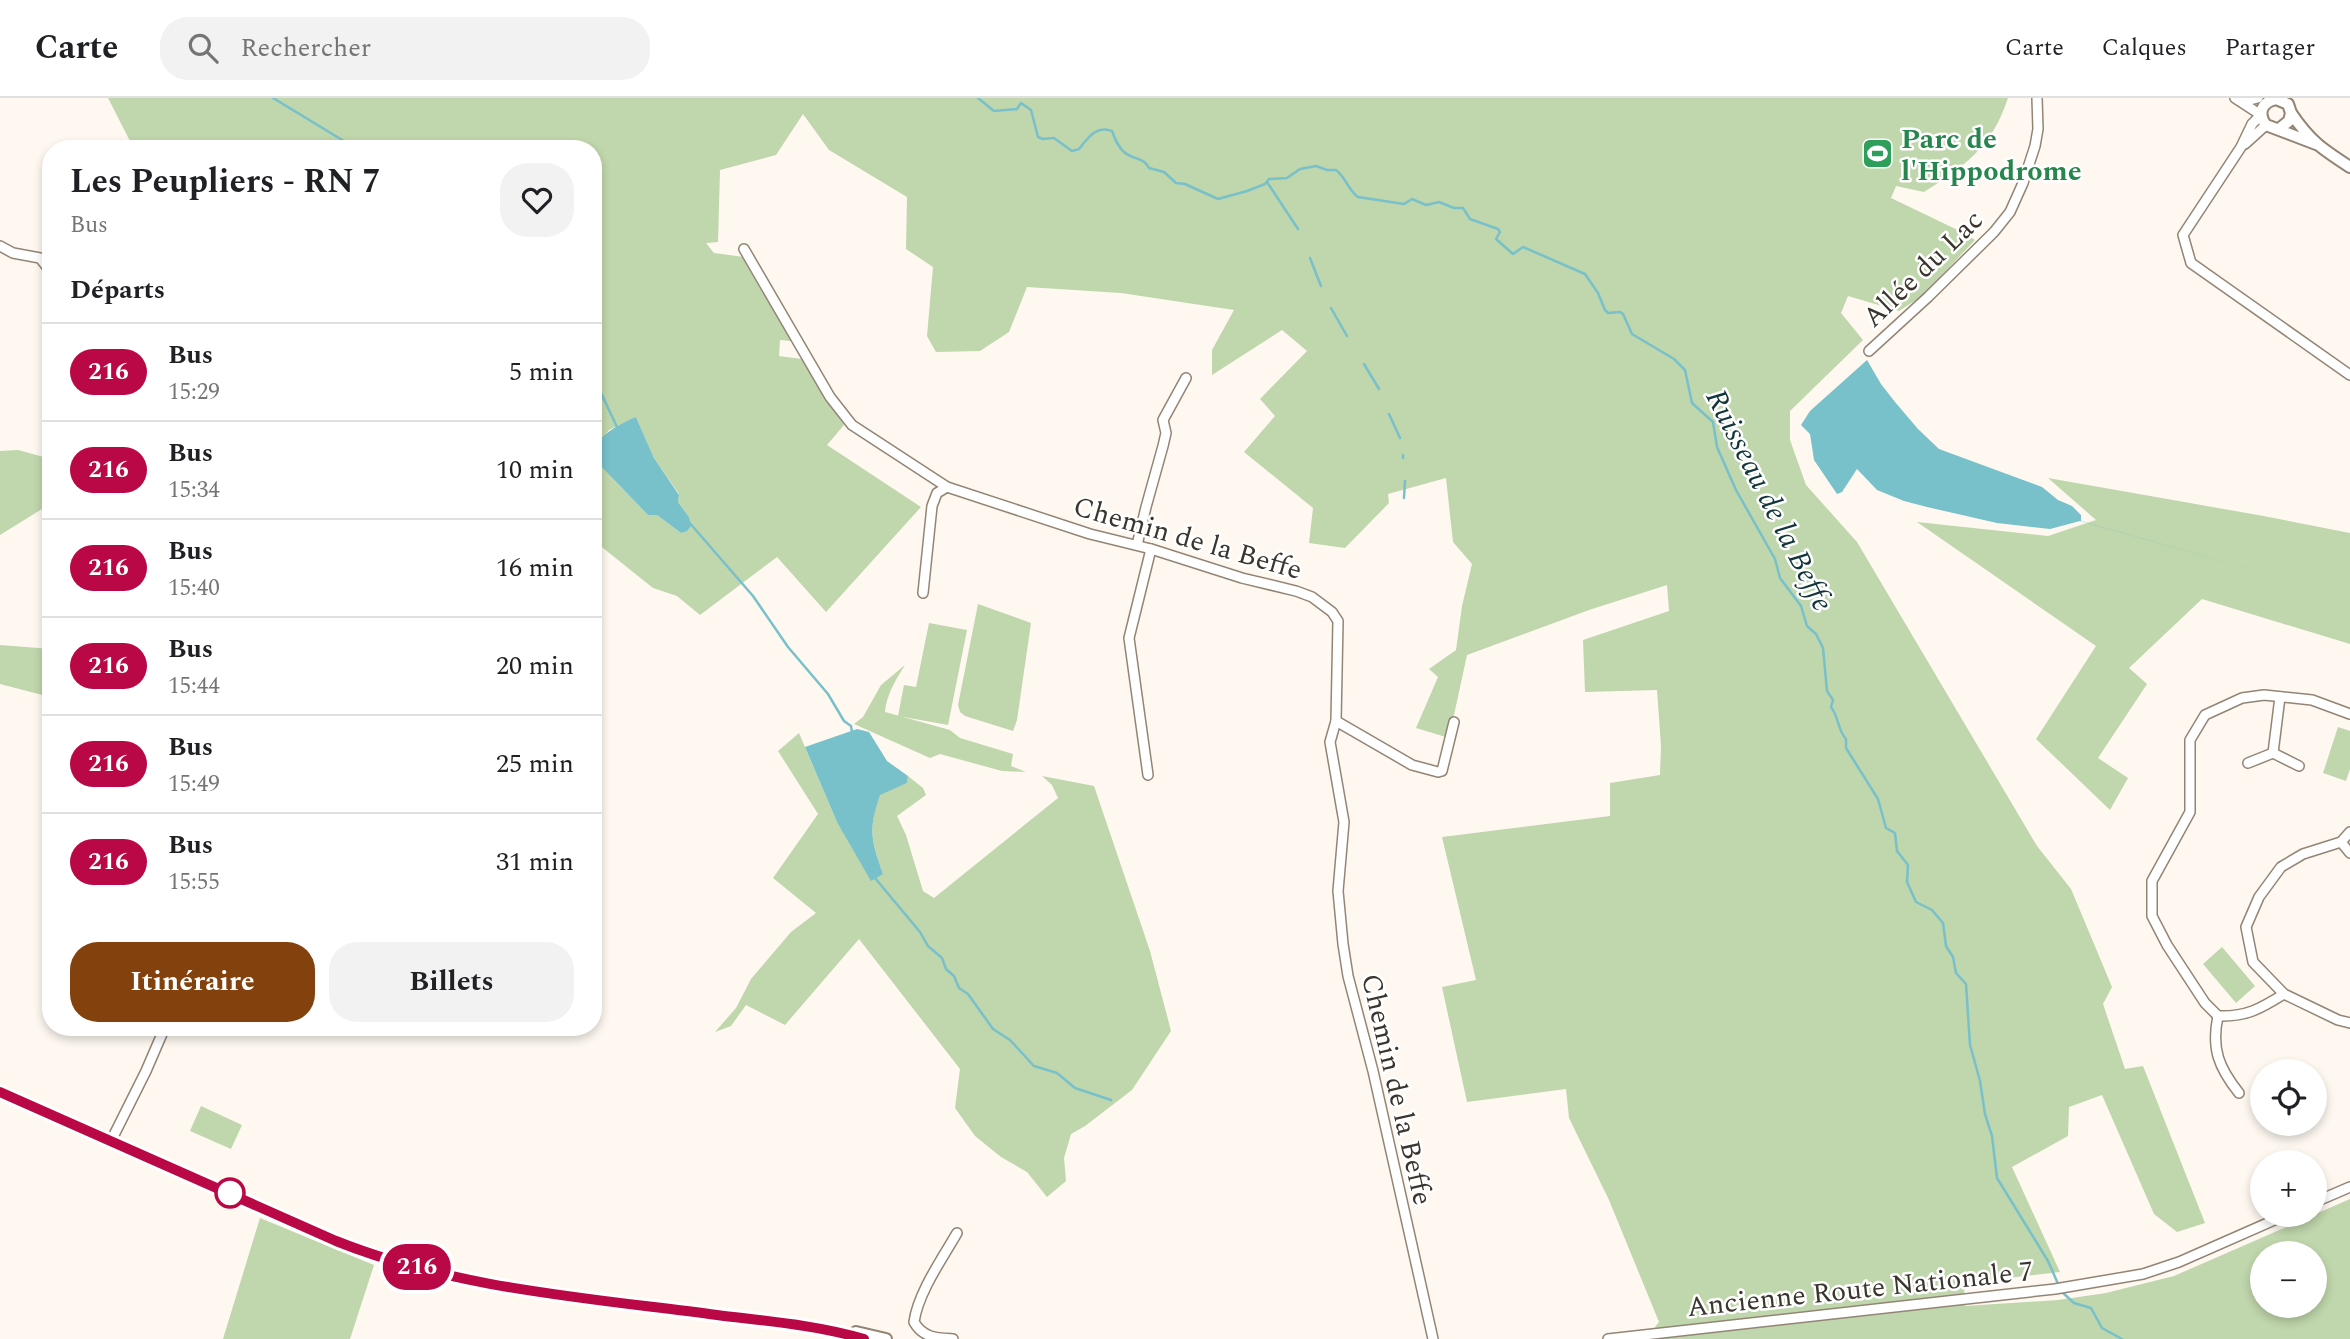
<!DOCTYPE html>
<html lang="fr">
<head>
<meta charset="utf-8">
<style>
	body { margin:0; font-family:Spectral,serif; background:#f2f2f2; color:#202124; height:100vh; display:flex; flex-direction:column; font-size:26px; white-space:nowrap }
	* { box-sizing:border-box; margin:0 }
	p { font-size:23px; color:#757577 }
	.icon { flex:none; width:38px; height:38px; fill:none; stroke:currentColor; stroke-width:2; stroke-linecap:round; stroke-linejoin:round }
	.map { position:relative; flex:1; overflow:hidden }
	.panel { position:absolute; left:42px; top:42px; width:560px; height:896px; display:flex; flex-direction:column; background:#fff; border-radius:28px; box-shadow:0 4px 10px #0003 }
	.panel>* { flex:none }
	.badge { padding:0 14px; border-radius:23px; font-size:24px; line-height:46px }
	.tools { position:absolute; left:2250px; top:961px; display:grid; gap:14px }
	.tools a { display:grid; place-items:center; width:77px; height:77px; border-radius:50%; background:#fff; box-shadow:0 4px 10px #0003; font-size:35px }
	.map>.badge { position:absolute; translate:-50% -50%; box-shadow:0 0 0 4px #fff }
	h2 { padding:0 28px; font-size:26px; line-height:63px }
	.round { display:grid; place-items:center; flex:none; width:74px; height:74px; border-radius:28px; background:#f2f2f2 }
	.head { display:flex; align-items:center; justify-content:space-between; height:119px; padding:0 28px }
	h1 { font-size:33px; font-weight:700; line-height:52px }
	.button { display:flex; gap:14px; margin-top:auto; padding:14px 28px }
	.button a { flex:1; height:80px; border-radius:28px; background:#83410d; color:#fff; font-size:28px; font-weight:700; line-height:80px; text-align:center }
	.button a+a { background:#f2f2f2; color:#202124 }
	ul { padding:0; list-style:none }
	li { display:flex; align-items:center; gap:21px; height:98px; padding:0 28px; border-top:2px solid #e0e0e0 }
	li div { flex:1 }
	li b { display:block; font-size:26px }
	li em { font-style:normal }
	li .badge { min-width:77px; font-weight:700; text-align:center }
	header { display:flex; align-items:center; gap:42px; box-sizing:border-box; height:98px; padding:0 35px; background:#fff; border-bottom:2px solid #e0e0e0 }
	header strong { font-size:33px }
	nav { display:flex; gap:38px; margin-inline-start:auto; font-size:24px }
	.search { width:490px; height:63px; background:#f2f2f2; display:flex; align-items:center; gap:18px; box-sizing:border-box; padding:0 24px; border-radius:28px; color:#757577; font-size:26px }
	.map>svg:first-child { display:block }
	.green { fill:#c0d6ac; fill-rule:evenodd }
	.water { fill:#78c0ca }
	.lines { fill:none; stroke-linecap:round; stroke-linejoin:round }
	.stream { stroke:#78c0ca; stroke-width:2.5 }
	.minor-casing { stroke:#938575; stroke-width:12 }
	.major-casing { stroke:#938575; stroke-width:14 }
	.minor { stroke:#fff; stroke-width:9 }
	.major { stroke:#fff; stroke-width:10 }
	.line-casing { stroke:#fff; stroke-width:16 }
	.line { stroke:#b90845; stroke-width:10 }
	.stop-dot { fill:#fff; stroke:#b90845; stroke-width:3.5 }
	.labels { text-anchor:middle; stroke-width:5; stroke-linejoin:round; paint-order:stroke }
	.leisure-label { font-size:28px; font-weight:bold; fill:#27864d; stroke:#fff; text-anchor:start }
	.street-label { font-size:28px; fill:#3b352e; stroke:#fff }
	.water-label { font-size:30px; font-style:italic; fill:#11353a; stroke:#fff }
</style>
</head>
<body>
<header>
<strong>Carte</strong>
<div class="search"><svg class="icon" aria-label="search" viewBox="0 0 24 24"><circle cx="10" cy="10" r="6"/><path d="M15 15l6 6"/></svg>Rechercher</div>
<nav><a>Carte</a><a>Calques</a><a>Partager</a></nav>
</header>
<div class="map">
<svg width="2350" height="1241" viewBox="0 0 2350 1241">
	<rect width="100%" height="100%" fill="#fef8f1"/>
	<g class="green">
		<path d="M108 0H2008C1992 49 1965 68 1924 94L1896 88 1891 100 1966 136 1975 142 1921 199 1899 213 1848 198 1841 215 1863 242 1790 313V342L1806 387 1857 444 2037 748 2071 791 2112 889 2103 906 2125 971 2143 968 2205 1125 2177 1134 2154 1116 2102 997 2069 1009 2068 1038 2012 1069 2060 1174 1964 1185 1965 1208 2058 1202 2106 1195 2174 1178 2350 1101V1241H1646L1659 1224 1609 1102 1569 1020 1566 991 1467 1004 1442 889 1476 882 1442 739 1610 718V685L1660 677 1661 648 1657 592 1585 594 1583 542 1669 513 1667 487 1589 512 1467 557 1449 640 1416 630 1438 579 1429 571 1456 552 1462 508 1472 466 1453 444 1446 380 1388 396 1389 405 1345 450 1309 445 1313 410 1244 354 1275 318 1260 301 1307 253 1282 232 1212 277V252L1234 212 1121 195 1027 189 1009 234 980 253 936 254 927 238 933 169 906 151 907 99 829 52 803 16 776 57 720 72 718 144 706 145 714 155 744 159 791 243 780 242 779 258 802 261 844 327 827 347 921 409 826 514 777 459 700 517 677 498 653 490 593 442V360L648 417H657L681 435 690 428 689 419 678 404 679 396 654 360 636 319 609 332 593 353V51H134ZM2263 1155H2315V1208H2263Z"/>
		<polygon points="18,352 51,361 50,406 0,437 0,353"/>
		<polygon points="2048,380 2258,417 2350,435 2350,546 2202,501 2129,570 2147,586 2098,660 2128,680 2110,712 2036,641 2096,548 1917,424 2048,438 2096,422"/>
		<polygon points="978,506 1031,525 1017,622 1013,633 965,618 960,614 958,607"/>
		<polygon points="929,525 967,532 948,627 898,618 904,587 916,589"/>
		<polygon points="0,547 51,551 50,599 0,586"/>
		<path d="M905 567C896 581 886 598 885 614L950 632 960 640 1013 656 1011 668 1026 674 1002 673 940 656 930 660 854 626 863 619 881 587Z"/>
		<polygon points="2338,629 2350,633 2350,671 2346,683 2323,675"/>
		<path d="M799 635 837 724 883 776C871 740 868 732 880 696L907 685 908 678 923 690 926 697 897 718 906 737 923 793 934 800 1058 700 1052 687 1042 678 1094 688 1150 853 1171 933 1132 992 1085 1028 1071 1036 1064 1060 1066 1083 1047 1099 1027 1074 1001 1059 975 1038 955 1010 960 971 859 841 785 927 746 907 731 928 715 934 736 910 751 881 791 834 816 815 773 780 818 716 778 653Z"/>
		<polygon points="2222,849 2255,888 2236,905 2203,866"/>
		<polygon points="201,1008 242,1027 231,1051 190,1033"/>
		<polygon points="260,1120 374,1167 350,1241 223,1241"/>
	</g>
	<g class="water">
		<polygon points="1867,262 1881,286 1895,304 1918,331 1939,351 2042,389 2058,402 2072,408 2081,417 2081,423 2350,499 2080,423 2050,431 1997,425 1927,409 1904,403 1877,392 1857,371 1842,394 1837,396 1814,362 1810,336 1801,327 1810,313"/>
		<path d="M636 319 654 360 679 397 678 404 689 419 691 428 687 433 681 435 657 417H648L593 360C593 338 620 326 636 319Z"/>
		<path d="M857 631 869 634 887 663 908 678 907 685 880 697C868 733 871 741 883 776L871 783 837 724 805 649Z"/>
	</g>
	<g class="lines">
		<g class="stream">
			<polyline points="273,0 357,51"/>
			<path d="M978 0 994 13 1017 11 1021 5 1031 12 1038 39 1043 41 1054 40 1072 53 1079 51C1088 40 1096 27 1112 33 1115 41 1118 49 1124 54 1133 62 1144 59 1149 70L1164 74 1176 85 1185 86 1218 101 1247 93 1265 86 1269 81 1287 80 1300 71 1316 68 1327 72H1336C1347 81 1348 92 1358 99L1404 106 1412 101 1426 107 1439 104 1454 110H1463L1470 121 1498 131 1500 134 1496 141 1513 156 1523 149 1585 176 1598 195 1605 212 1608 215 1620 214 1623 216 1632 236 1674 261 1685 272 1692 305 1713 324 1717 349 1736 392 1775 461 1780 480 1801 508 1807 528 1816 536 1823 550 1827 593 1833 602 1831 609C1839 619 1837 631 1846 641V650L1878 701 1886 730 1895 735 1897 753 1908 767 1907 784 1916 804 1932 812 1943 825 1946 848 1953 859 1956 875 1966 886 1970 947 1980 983 1985 1016 1992 1038 1997 1080 2048 1163 2059 1188"/>
			<polyline points="1267,84 1298,131"/>
			<polyline points="1310,160 1321,188"/>
			<polyline points="1331,210 1347,238"/>
			<polyline points="1364,266 1379,291"/>
			<polyline points="593,278 617,329"/>
			<polyline points="1389,316 1400,340"/>
			<polyline points="1403,357 1403,360"/>
			<polyline points="1404,400 1405,383"/>
			<polyline points="688,423 753,498 788,549 828,596 844,623 851,628 852,634"/>
			<polyline points="875,780 920,834 928,848 942,860 946,871 954,878 959,890 968,896 993,931 1010,942 1034,968 1057,975 1075,990 1111,1002"/>
			<polyline points="2062,1194 2074,1205 2091,1210 2102,1230 2122,1241"/>
		</g>
		<defs>
			<g id="minor">
				<polyline points="2235,0 2261,17"/>
				<polyline points="2242,4 2258,0"/>
				<polyline points="2261,17 2252,26 2241,49 2183,137 2191,165 2350,277"/>
				<polyline points="2245,46 2266,27"/>
				<polyline points="0,148 13,155 40,160 51,174"/>
				<polyline points="744,151 830,299 852,327 947,389 1090,436 1151,451 1242,480 1296,493 1312,499 1332,514 1338,523 1336,623 1330,644 1344,724 1338,793 1343,846 1348,878 1373,973 1433,1241"/>
				<polyline points="1869,253 1928,199 1994,134 2010,114 2023,85 2035,48 2038,31 2037,0"/>
				<polyline points="1137,447 1146,409 1163,348 1166,335 1163,322 1186,280"/>
				<polyline points="923,495 932,408 937,395 947,389"/>
				<polyline points="1336,623 1412,667 1438,674 1442,673 1454,624"/>
				<polyline points="2273,655 2299,668"/>
				<polyline points="2248,665 2273,655 2280,599"/>
				<polyline points="1148,677 1129,540 1151,451"/>
				<polyline points="2350,734 2341,744 2303,756 2281,769 2259,799 2246,829 2253,864 2284,896 2338,922 2350,925"/>
				<polyline points="2341,744 2350,755"/>
				<path d="M2284 896C2260 911 2246 919 2218 918L2205 905 2167 847 2152 818V783L2190 714V642L2205 617 2242 600 2264 597 2312 602 2350 616"/>
				<path d="M2218 918C2211 951 2219 970 2239 995"/>
				<polyline points="111,1043 146,973 165,929"/>
				<polyline points="2315,1104 2350,1089"/>
				<path d="M953 1241C937 1240 923 1240 914 1224 918 1195 942 1161 957 1135"/>
				<polyline points="1608,1241 2055,1191 2143,1176 2179,1164 2288,1116"/>
			</g>
			<g id="major">
				<path d="M2291 15C2310 43 2322 51 2350 69"/>
				<path d="M2279 31 2289 23 2291 15 2288 6 2276 1C2262 4 2257 15 2266 27L2316 46"/>
				<path d="M0 994 336 1143C457 1191 589 1200 716 1217 765 1223 816 1227 863 1241"/>
				<polyline points="856,1234 886,1241"/>
			</g>
		</defs>
		<use href="#minor" class="minor-casing"/>
		<use href="#major" class="major-casing"/>
		<use href="#minor" class="minor"/>
		<use href="#major" class="major"/>
	</g>
	<g class="lines">
		<defs>
			<path id="line" d="M0 994 336 1143C456 1191 589 1200 717 1217 765 1223 817 1227 864 1241"/>
		</defs>
		<use href="#line" class="line-casing"/>
		<use href="#line" class="line"/>
	</g>
	<defs>
		<symbol id="stadium-square" viewBox="-11 -11 22 22"><rect x="-9" y="-9" width="18" height="18" rx="4" fill="#2e9e5b" stroke="#fff"/><path d="M0-5a6.5 5 0 1 0 0 10a6.5 5 0 1 0 0-10ZM-3.5-1.8h7v3.6h-7Z" fill="#fff"/></symbol>
	</defs>
	<g fill-rule="evenodd">
		<use href="#stadium-square" x="1860" y="38" width="35" height="35"/>
	</g>
	<circle class="stop-dot" cx="230" cy="1095" r="14"/>
	<g class="labels">
		<g class="leisure-label">
			<text x="1901" y="50">Parc de<tspan x="1901" dy="32">l'Hippodrome</tspan></text>
		</g>
		<g class="street-label">
			<text transform="translate(1922 170) rotate(-44)" y="10">Allée du Lac</text>
			<text transform="translate(1188 439) rotate(16)" y="10">Chemin de la Beffe</text>
			<text transform="translate(1398 991) rotate(77)" y="10">Chemin de la Beffe</text>
			<text transform="translate(1860 1190) rotate(-6)" y="10">Ancienne Route Nationale 7</text>
		</g>
		<g class="water-label">
			<text transform="translate(1770 402) rotate(63)" y="10">Ruisseau de la Beffe</text>
		</g>
	</g>
</svg>
<div class="tools">
<a><svg class="icon" aria-label="locate" viewBox="0 0 24 24"><circle cx="12" cy="12" r="6"/><path d="M12 2v4M12 18v4M2 12h4M18 12h4"/></svg></a>
<a>+</a>
<a>−</a>
</div>
<b class="badge" style="left:417px;top:1169px;background:#b90845;color:#fff">216</b>
<section class="panel">
<div class="head"><div><h1>Les Peupliers - RN 7</h1><p>Bus</p></div><a class="round"><svg class="icon" aria-label="heart" viewBox="0 0 24 24"><path d="M12 20l-8-8c-3-5 5-10 8-4 3-6 11-1 8 4z"/></svg></a></div>
<h2>Départs</h2>
<ul>
<li><span class="badge" style="background:#b90845;color:#fff">216</span><div><b>Bus</b><p>15:29</p></div><em>5 min</em></li>
<li><span class="badge" style="background:#b90845;color:#fff">216</span><div><b>Bus</b><p>15:34</p></div><em>10 min</em></li>
<li><span class="badge" style="background:#b90845;color:#fff">216</span><div><b>Bus</b><p>15:40</p></div><em>16 min</em></li>
<li><span class="badge" style="background:#b90845;color:#fff">216</span><div><b>Bus</b><p>15:44</p></div><em>20 min</em></li>
<li><span class="badge" style="background:#b90845;color:#fff">216</span><div><b>Bus</b><p>15:49</p></div><em>25 min</em></li>
<li><span class="badge" style="background:#b90845;color:#fff">216</span><div><b>Bus</b><p>15:55</p></div><em>31 min</em></li>
</ul>
<div class="button"><a>Itinéraire</a><a>Billets</a></div>
</section>
</div>
</body>
</html>
